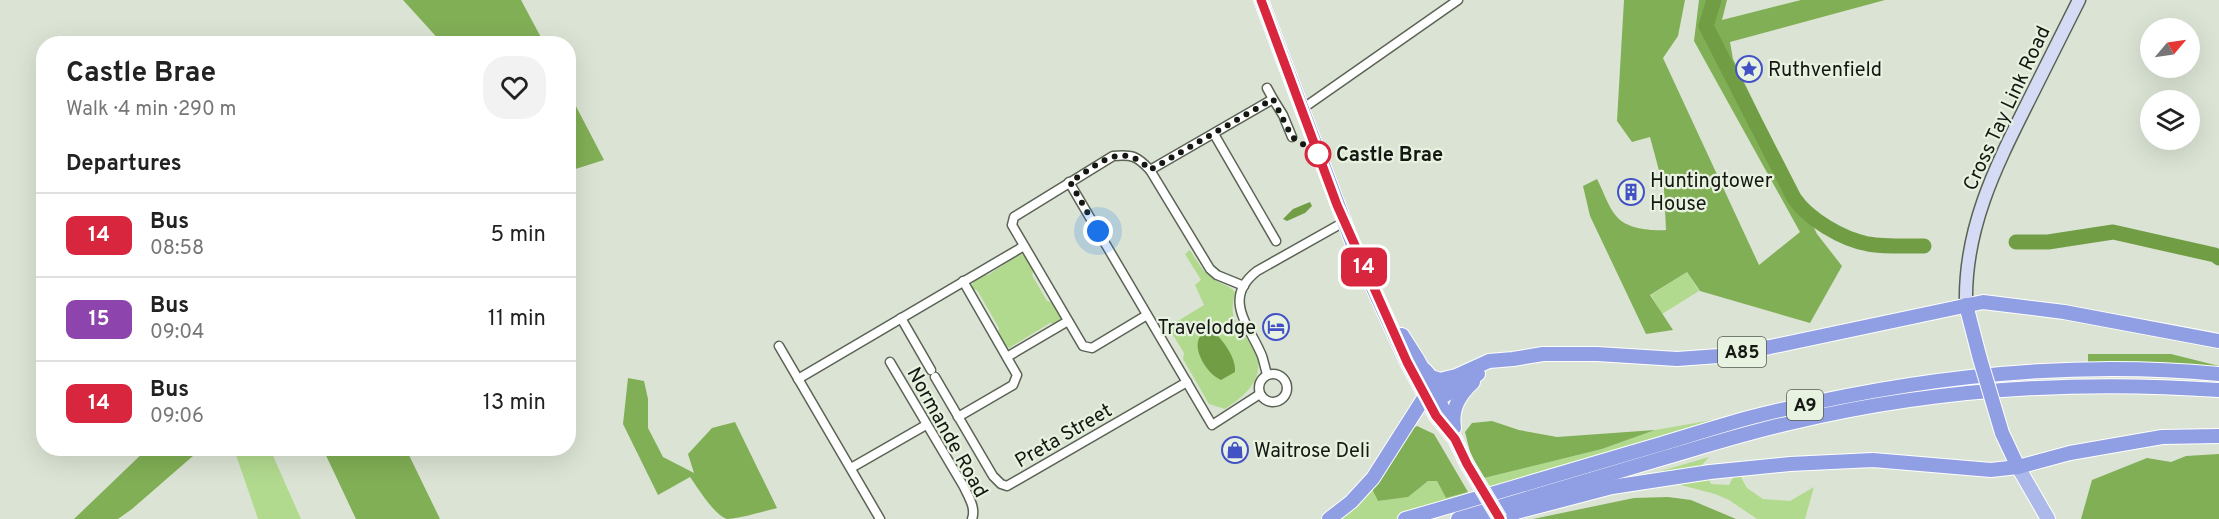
<!DOCTYPE html>
<html lang="en">
<head>
<meta charset="utf-8">
<style>
	body { margin:0; font-family:Overpass,sans-serif; background:#f2f2f2; color:#222; height:100vh; display:flex; flex-direction:column; font-size:22px; white-space:nowrap }
	* { box-sizing:border-box; margin:0 }
	p { font-size:20px; color:#767676 }
	.icon { flex:none; width:33px; height:33px; fill:none; stroke:currentColor; stroke-width:2; stroke-linecap:round; stroke-linejoin:round }
	.map { position:relative; flex:1; overflow:hidden }
	.side { position:absolute; left:36px; top:36px; width:540px; height:420px; display:flex; flex-direction:column; background:#fff; border-radius:24px; box-shadow:0 6px 24px #0002 }
	.side>* { flex:none }
	.badge { padding:0 12px; border-radius:9px; font-size:21px; line-height:39px }
	.needle { width:39px; rotate:61deg }
	.controls { position:absolute; left:2140px; top:18px; display:grid; gap:12px }
	.controls a { display:grid; place-items:center; width:60px; height:60px; border-radius:50%; background:#fff; box-shadow:0 6px 24px #0002; font-size:30px }
	.you { position:absolute; width:30px; height:30px; margin:-15px; border:4px solid #fff; border-radius:50%; background:#1a73e8; box-shadow:0 0 0 9px #1a73e833 }
	.map>.badge { position:absolute; translate:-50% -50%; box-shadow:0 0 0 3px #fff }
	h2 { padding:0 30px; font-size:22px; line-height:54px }
	.round { display:grid; place-items:center; flex:none; width:63px; height:63px; border-radius:24px; background:#f2f2f2 }
	.overview { display:flex; align-items:center; justify-content:space-between; height:102px; padding:0 30px }
	h1 { font-size:28px; font-weight:700; line-height:45px }
	ul { padding:0; list-style:none }
	li { display:flex; align-items:center; gap:18px; height:84px; padding:0 30px; border-top:2px solid #e0e0e0 }
	li div { flex:1 }
	li b { display:block; font-size:22px }
	li em { font-style:normal }
	li .badge { min-width:66px; font-weight:700; text-align:center }
	.map>svg:first-child { display:block }
	.green { fill:#b2da8f }
	.forest { fill:#81af55 }
	.water { fill:#719e45 }
	.lines { fill:none; stroke-linecap:round; stroke-linejoin:round }
	.river { stroke:#719e45; stroke-width:15 }
	.minor-casing { stroke:#5b6355; stroke-width:11 }
	.secondary-casing { stroke:#5b6355; stroke-width:15 }
	.primary-casing { stroke:#fff; stroke-width:16 }
	.trunk-casing { stroke:#fff; stroke-width:16 }
	.minor { stroke:#fff; stroke-width:8 }
	.secondary { stroke:#d5dbf4; stroke-width:12 }
	.primary { stroke:#acb7ea; stroke-width:14 }
	.trunk { stroke:#909fe3; stroke-width:14 }
	.trunk-bridge-casing { stroke:#fff; stroke-width:16; stroke-linecap:butt }
	.trunk-bridge { stroke:#909fe3; stroke-width:14 }
	.line-casing { stroke:#fff; stroke-width:14 }
	.line { stroke:#d7263d; stroke-width:9 }
	.walk { stroke:#141712; stroke-width:6; stroke-dasharray:0 10.8 }
	.stop-dot { fill:#fff; stroke:#d7263d; stroke-width:3 }
	.labels { text-anchor:middle; stroke-width:4.5; stroke-linejoin:round; paint-order:stroke }
	.shield { fill:#e8f2e1; stroke:#545950; stroke-width:1.5 }
	.shield-label { font-size:18px; font-weight:bold; fill:#141712 }
	.poi-label { font-size:20px; fill:#141712; stroke:#e8f2e1; text-anchor:start }
	.street-label { font-size:20px; fill:#141712; stroke:#e8f2e1 }
	.stop-label { font-size:20px; font-weight:bold; fill:#141712; stroke:#e8f2e1; text-anchor:start }
</style>
</head>
<body>
<div class="map">
<svg width="2219" height="519" viewBox="0 0 2219 519">
	<rect width="100%" height="100%" fill="#dbe4d4"/>
	<g class="green">
		<path d="M1190 250C1196 259 1202 271 1211 277 1219 284 1228 284 1235 292 1233 302 1231 311 1235 320 1240 330 1248 339 1253 348 1269 376 1246 395 1225 409L1209 404 1183 359 1184 353 1168 327 1204 305 1195 285 1201 280 1185 254Z"/>
		<path d="M1020 254 1025 255 1034 270 1032 275 1047 301 1054 303 1061 317 1056 325 1050 323 1009 348 1005 345 998 333 999 328 977 290 972 289C972 279 979 274 988 275Z"/>
		<polygon points="1687,272 1699,291 1662,314 1651,295"/>
		<polygon points="1776,409 1491,491 1484,478 1602,449 1655,430"/>
		<polygon points="234,449 270,449 301,519 258,519"/>
		<polygon points="1709,457 1702,465 1711,484 1729,485 1737,470 1747,488 1763,499 1790,501 1814,487 1805,519 1757,519 1729,500 1715,494 1673,483 1565,499"/>
		<polygon points="1428,481 1437,481 1446,498 1468,492 1473,499 1397,519 1337,519 1372,489 1378,501 1407,497"/>
	</g>
	<g class="forest">
		<polygon points="403,0 521,0 544,43 442,43"/>
		<path d="M1624 0H1685L1678 36 1663 58 1759 265 1800 232 1694 41 1699 0H1727L1722 20 1801 0H1885L1730 42 1733 59 1817 234 1842 266 1810 323 1700 291 1687 272 1650 295 1673 330 1646 334 1590 216 1583 186 1597 179C1603 190 1608 207 1617 217 1627 229 1652 231 1666 230L1664 189 1650 137 1632 142 1617 121Z"/>
		<polygon points="568,91 604,160 569,171 568,171"/>
		<polygon points="2088,354 2171,354 2219,366 2219,372 2088,367"/>
		<path d="M628 378 644 381 648 399V428L663 457 694 473 688 454 712 428 735 422 777 508C766 511 737 519 727 519 714 515 698 488 690 477L658 495 623 424Z"/>
		<polygon points="1492,421 1519,430 1557,437 1655,430 1602,449 1484,478 1472,460 1465,432 1472,423"/>
		<polygon points="1417,426 1434,434 1468,492 1446,498 1437,481 1428,481 1408,497 1378,501 1372,489 1413,428"/>
		<polygon points="147,449 201,449 132,509 118,519 74,519"/>
		<polygon points="323,449 406,449 440,519 356,519"/>
		<polygon points="2219,454 2219,519 2081,519 2092,480 2147,458 2171,462 2186,456"/>
		<polygon points="1668,497 1691,500 1736,519 1533,519 1634,498"/>
	</g>
	<g class="water">
		<polygon points="1310,202 1312,206 1305,213 1287,221 1283,219 1293,209"/>
		<path d="M1212 330C1223 340 1236 357 1235 372L1221 380C1204 373 1183 335 1212 330Z"/>
	</g>
	<g class="lines">
		<g class="river">
			<path d="M1714 0 1706 26 1794 198C1808 219 1842 239 1868 244 1886 247 1905 246 1924 246"/>
			<polyline points="2016,242 2048,242 2113,232 2215,255 2219,258"/>
		</g>
		<defs>
			<g id="minor">
				<polyline points="1267,88 1273,99"/>
				<polyline points="1302,109 1458,0"/>
				<polyline points="1214,134 1276,241"/>
				<polyline points="1150,170 1273,99 1283,115 1292,137"/>
				<polyline points="1069,182 1212,425 1260,394"/>
				<path d="M1147 315 1092 348 1083 346 1012 225 1014 217 1113 156C1132 154 1137 156 1150 170L1210 269 1217 275 1244 286"/>
				<polyline points="901,318 931,370"/>
				<polyline points="779,346 880,519"/>
				<polyline points="1007,357 1068,321"/>
				<path d="M890 362 964 487C969 498 976 508 972 519"/>
				<circle cx="1273" cy="388" r="14"/>
				<path d="M1267 374C1265 368 1264 362 1262 356 1250 326 1221 299 1257 271L1344 222"/>
				<polyline points="935,377 993,476 1001,484 1007,486 1187,382"/>
				<polyline points="798,379 1024,246"/>
				<polyline points="958,417 1013,385 1017,375 963,281"/>
				<polyline points="851,468 926,425"/>
			</g>
			<path id="secondary" d="M1966 305C1964 229 1995 168 2028 102 2045 68 2062 34 2079 0"/>
			<polyline id="primary" points="2018,467 2048,519"/>
			<g id="trunk">
				<polyline points="1261,0 1352,242 1407,362 1436,416 1455,439 1467,464"/>
				<polyline points="1966,305 1980,359"/>
				<path d="M1402 335C1423 366 1439 396 1452 432"/>
				<polyline points="1425,370 1431,377 1440,380 1456,376 1489,361 1513,359 1543,354 1597,354 1677,359 1719,356 1770,347 1983,302 2064,312 2219,341"/>
				<polyline points="1434,402 1478,374"/>
				<path d="M1454 428C1451 409 1459 395 1473 382"/>
				<polyline points="2002,433 2018,467"/>
				<polyline points="1329,519 1351,502 1373,478 1422,401 1445,380"/>
				<path d="M1405 519C1490 495 1575 469 1661 444 1691 435 1722 425 1752 417 1903 379 2063 359 2219 374"/>
				<path d="M1458 519C1528 498 1598 478 1667 457 1708 445 1749 432 1790 423 1931 389 2075 380 2219 390"/>
				<polyline points="1490,519 1612,487 1710,472 1790,464 1873,460 1991,470 2018,467 2070,453 2162,437 2219,436"/>
			</g>
		</defs>
		<use href="#minor" class="minor-casing"/>
		<use href="#secondary" class="secondary-casing"/>
		<use href="#primary" class="primary-casing"/>
		<use href="#trunk" class="trunk-casing"/>
		<use href="#minor" class="minor"/>
		<use href="#secondary" class="secondary"/>
		<use href="#primary" class="primary"/>
		<use href="#trunk" class="trunk"/>
		<defs>
			<g id="trunk-bridge">
				<polyline points="1980,359 2002,433"/>
				<polyline points="1467,464 1500,519"/>
			</g>
		</defs>
		<use href="#trunk-bridge" class="trunk-bridge-casing"/>
		<use href="#trunk-bridge" class="trunk-bridge"/>
	</g>
	<g class="lines">
		<defs>
			<polyline id="line" points="1261,0 1337,205 1407,362 1436,416 1455,439 1467,464 1500,519"/>
		</defs>
		<use href="#line" class="line-casing"/>
		<use href="#line" class="line"/>
		<path class="walk" d="M1098 231 1070 182C1098 165 1121 139 1150 170L1273 99 1292 137 1318 154"/>
	</g>
	<defs>
		<symbol id="sight-ring" viewBox="-11 -11 22 22"><circle r="9.5" fill="#e8f2e1" stroke="#4351c6" stroke-width="1.5"/><path d="M0-6L1.8-2.2L6-1.7L2.9 1.2L3.7 5.4L0 3.3L-3.7 5.4L-2.9 1.2L-6-1.7L-1.8-2.2Z" fill="#4351c6"/></symbol>
		<symbol id="building-ring" viewBox="-11 -11 22 22"><circle r="9.5" fill="#e8f2e1" stroke="#4351c6" stroke-width="1.5"/><path d="M-4-6H4V6H1V3H-1V6H-4ZM-2.5-4.3h1.7v1.8h-1.7ZM.8-4.3h1.7v1.8H.8ZM-2.5-1h1.7V.8h-1.7ZM.8-1h1.7V.8H.8Z" fill="#4351c6"/></symbol>
		<symbol id="hotel-ring" viewBox="-11 -11 22 22"><circle r="9.5" fill="#e8f2e1" stroke="#4351c6" stroke-width="1.5"/><path d="M-6-4.5h1.5V1H6V5H4.5V3h-9V5H-6ZM-4 0a1.8 1.8 0 1 1 3.6 0ZM.5 0V-2.5h3Q6-2.5 6 0Z" fill="#4351c6"/></symbol>
		<symbol id="shop-ring" viewBox="-11 -11 22 22"><circle r="9.5" fill="#e8f2e1" stroke="#4351c6" stroke-width="1.5"/><path d="M-5-2.5h2.3a2.7 3.5 0 0 1 5.4 0H5L5.5 6h-11ZM-1.5-2.5h3a1.5 2.3 0 0 0-3 0Z" fill="#4351c6"/></symbol>
	</defs>
	<g fill-rule="evenodd">
		<use href="#sight-ring" x="1734" y="54" width="30" height="30"/>
		<use href="#building-ring" x="1616" y="177" width="30" height="30"/>
		<use href="#hotel-ring" x="1261" y="312" width="30" height="30"/>
		<use href="#shop-ring" x="1220" y="435" width="30" height="30"/>
	</g>
	<circle class="stop-dot" cx="1318" cy="154" r="12"/>
	<g class="labels">
		<g class="shield">
			<rect x="1718" y="337" width="48" height="30" rx="4.5"/>
			<rect x="1787" y="390" width="36" height="30" rx="4.5"/>
		</g>
		<g class="shield-label">
			<text x="1742" y="358">A85</text>
			<text x="1805" y="411">A9</text>
		</g>
		<g class="poi-label">
			<text x="1768" y="76">Ruthvenfield</text>
			<text x="1650" y="187">Huntingtower<tspan x="1650" dy="23">House</tspan></text>
			<text x="1256" y="334" text-anchor="end">Travelodge</text>
			<text x="1254" y="457">Waitrose Deli</text>
		</g>
		<g class="street-label">
			<text transform="translate(2006 108) rotate(-65)" y="7">Cross Tay Link Road</text>
			<text transform="translate(948 432) rotate(61)" y="7">Normande Road</text>
			<text transform="translate(1063 435) rotate(-30)" y="7">Preta Street</text>
		</g>
		<g class="stop-label">
			<text x="1336" y="161">Castle Brae</text>
		</g>
	</g>
</svg>
<div class="controls">
<a><svg class="needle" viewBox="-14 -14 28 28"><path d="M0-13l5 13h-10z" fill="#e53935"/><path d="M0 13l5-13h-10z" fill="#767676"/></svg></a>
<a><svg class="icon" aria-label="layers" viewBox="0 0 24 24"><path d="M12 4l9 5-9 5-9-5zM3 14l9 5 9-5"/></svg></a>
</div>
<div class="you" style="left:1098px;top:231px"></div>
<b class="badge" style="left:1364px;top:267px;background:#d7263d;color:#fff">14</b>
<section class="side">
<div class="overview"><div><h1>Castle Brae</h1><p>Walk · 4 min · 290 m</p></div><a class="round"><svg class="icon" aria-label="heart" viewBox="0 0 24 24"><path d="M12 20l-8-8c-3-5 5-10 8-4 3-6 11-1 8 4z"/></svg></a></div>
<h2>Departures</h2>
<ul>
<li><span class="badge" style="background:#d7263d;color:#fff">14</span><div><b>Bus</b><p>08:58</p></div><em>5 min</em></li>
<li><span class="badge" style="background:#8e44ad;color:#fff">15</span><div><b>Bus</b><p>09:04</p></div><em>11 min</em></li>
<li><span class="badge" style="background:#d7263d;color:#fff">14</span><div><b>Bus</b><p>09:06</p></div><em>13 min</em></li>
</ul>
</section>
</div>
</body>
</html>
